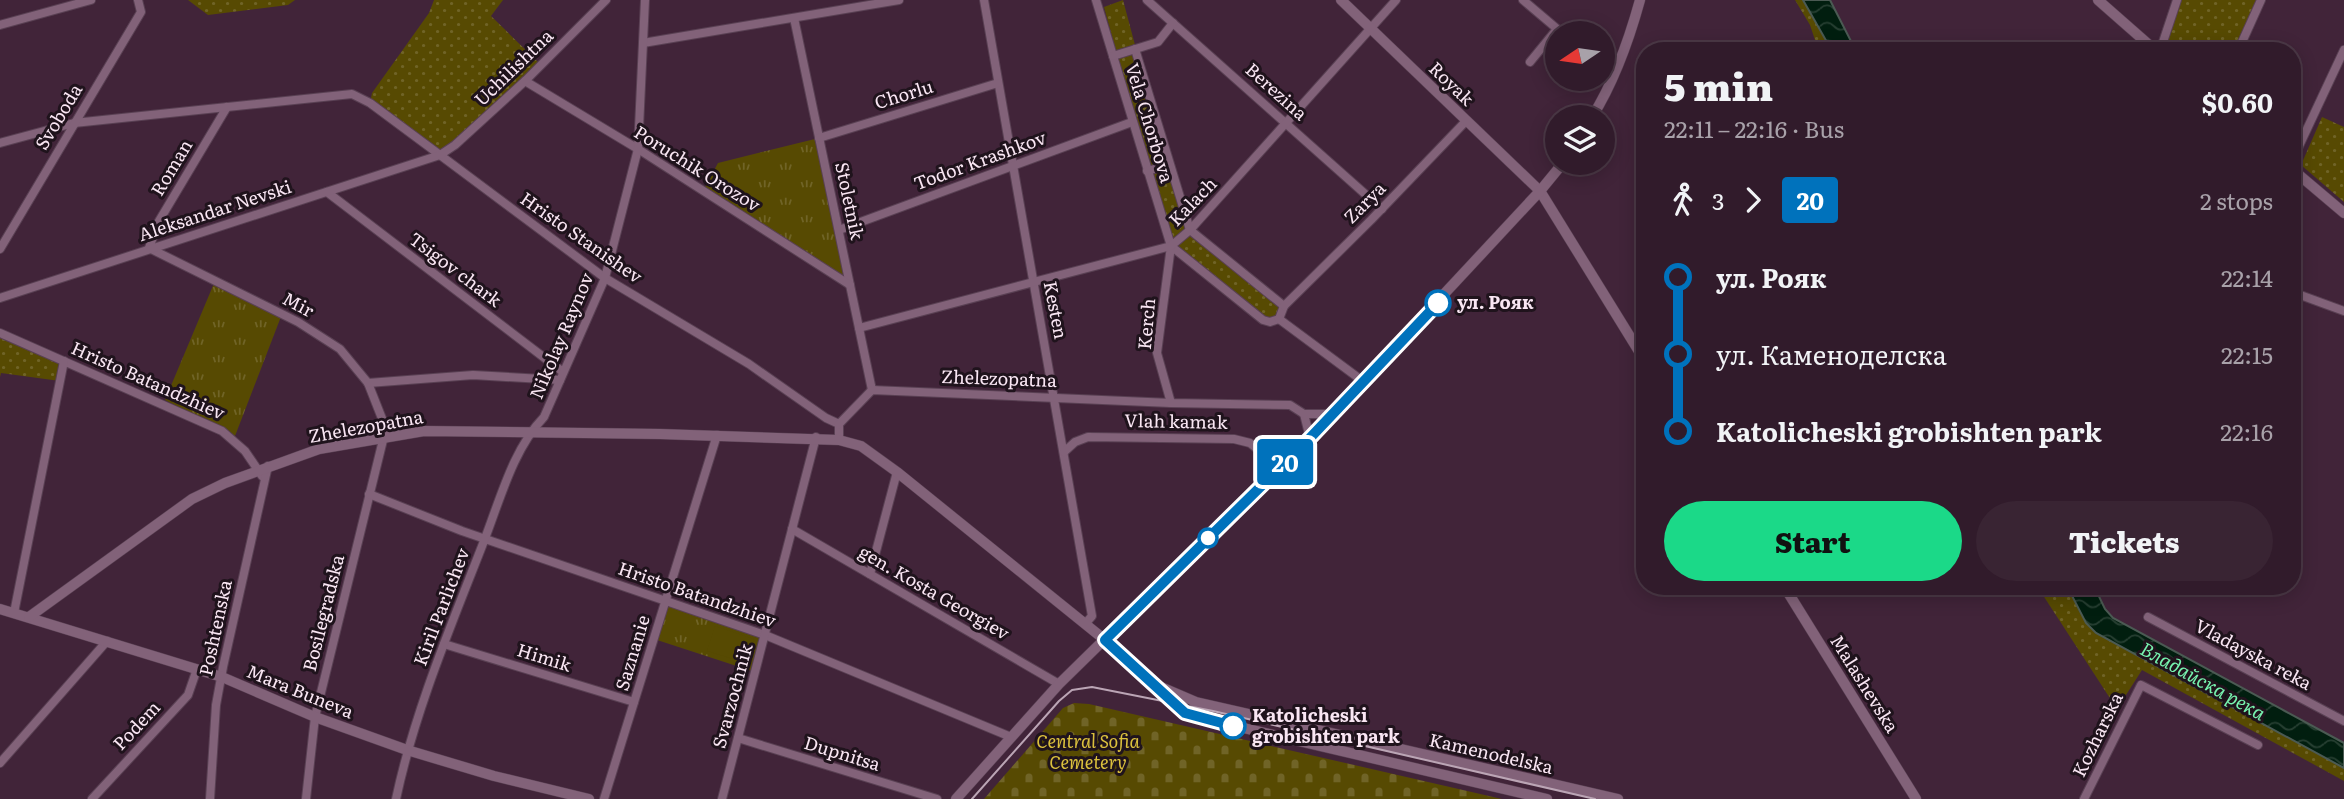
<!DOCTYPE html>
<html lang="en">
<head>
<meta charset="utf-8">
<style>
	body { margin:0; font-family:Literata,serif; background:#392433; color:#f1f3f6; height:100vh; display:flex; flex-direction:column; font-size:26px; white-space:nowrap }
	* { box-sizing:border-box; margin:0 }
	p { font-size:23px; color:#a8a1a9 }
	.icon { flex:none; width:38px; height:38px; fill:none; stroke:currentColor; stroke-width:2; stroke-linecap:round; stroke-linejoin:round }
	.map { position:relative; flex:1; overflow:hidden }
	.sheet { position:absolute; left:1636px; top:42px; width:665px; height:553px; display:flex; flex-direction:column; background:#311b2b; border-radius:28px; box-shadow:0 4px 18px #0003,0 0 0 2px #4c3947 }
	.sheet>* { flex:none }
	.badge { padding:0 14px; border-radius:5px; font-size:24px; line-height:46px }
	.needle { width:46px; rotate:257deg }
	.tools { position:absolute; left:1545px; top:21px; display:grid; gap:14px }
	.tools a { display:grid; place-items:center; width:70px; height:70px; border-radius:50%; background:#311b2b; box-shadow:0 4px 18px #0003,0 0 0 2px #4c3947; font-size:35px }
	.map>.badge { position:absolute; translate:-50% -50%; box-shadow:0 0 0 4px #fff }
	.legs { display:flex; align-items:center; gap:10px; height:77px; padding:0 28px; font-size:23px }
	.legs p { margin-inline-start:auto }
	.summary { display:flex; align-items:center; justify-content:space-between; height:119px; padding:0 28px }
	h1 { font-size:38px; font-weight:800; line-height:52px }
	.action { display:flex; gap:14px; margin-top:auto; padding:14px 28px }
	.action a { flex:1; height:80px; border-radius:42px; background:#1bd988; color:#111; font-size:28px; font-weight:800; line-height:80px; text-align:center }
	.action a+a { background:#392433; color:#f1f3f6 }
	ul { padding:0 28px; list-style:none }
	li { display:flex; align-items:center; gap:24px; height:77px; font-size:26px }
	li i { display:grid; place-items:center; width:10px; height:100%; margin:0 9px; background:currentColor }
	li i::after { content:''; width:18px; height:18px; margin:-9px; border:5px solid; border-radius:50%; background:#311b2b }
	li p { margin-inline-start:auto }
	li:first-child i { background:linear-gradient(#0000 50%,currentColor 0) }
	li:last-child i { background:linear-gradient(currentColor 50%,#0000 0) }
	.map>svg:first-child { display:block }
	.grass { fill:url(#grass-dots) }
	.cemetery { fill:url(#cemetery-stones) }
	.park { fill:url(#park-tufts) }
	.pitch { fill:#574a02 }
	.water { fill:url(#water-waves); stroke:#4b5a53; stroke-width:2 }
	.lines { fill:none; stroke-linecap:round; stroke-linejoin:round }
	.minor-casing { stroke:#594053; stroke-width:10 }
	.tertiary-casing { stroke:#594053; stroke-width:11 }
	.minor { stroke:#826279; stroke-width:8 }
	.tertiary { stroke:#826279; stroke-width:10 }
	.tram { stroke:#bba5b5; stroke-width:2 }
	.line-1-casing { stroke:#fff; stroke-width:16 }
	.line-1 { stroke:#0072bc; stroke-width:10 }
	.stop-1-dot { fill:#fff; stroke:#0072bc; stroke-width:3.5 }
	.labels { text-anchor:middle; stroke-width:6; stroke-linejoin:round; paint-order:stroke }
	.street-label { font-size:18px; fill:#f9e6f3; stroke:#1f131c }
	.stop-label { font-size:18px; font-weight:bold; fill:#f9e6f3; stroke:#1f131c; text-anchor:start }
	.park-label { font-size:18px; font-style:italic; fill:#dbc03d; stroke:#1f131c }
	.water-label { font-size:19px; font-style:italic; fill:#77f2ae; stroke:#1f131c }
</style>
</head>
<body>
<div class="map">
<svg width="2344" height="799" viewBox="0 0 2344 799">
	<defs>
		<pattern id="grass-dots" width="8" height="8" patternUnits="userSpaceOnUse" patternTransform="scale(1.75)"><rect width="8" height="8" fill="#574a02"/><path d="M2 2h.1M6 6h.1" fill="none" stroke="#706427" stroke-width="1.8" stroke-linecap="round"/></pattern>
		<pattern id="cemetery-stones" width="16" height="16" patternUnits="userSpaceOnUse" patternTransform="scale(1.75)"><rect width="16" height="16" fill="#574a02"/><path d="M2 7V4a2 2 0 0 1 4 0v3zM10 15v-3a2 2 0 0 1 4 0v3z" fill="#706427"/></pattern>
		<pattern id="park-tufts" width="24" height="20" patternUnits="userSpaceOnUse" patternTransform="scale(1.75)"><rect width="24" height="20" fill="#574a02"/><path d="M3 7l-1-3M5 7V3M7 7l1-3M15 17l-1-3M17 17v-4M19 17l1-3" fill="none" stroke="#706427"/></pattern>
		<pattern id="water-waves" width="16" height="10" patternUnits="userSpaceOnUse" patternTransform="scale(1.75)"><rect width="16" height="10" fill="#011e0f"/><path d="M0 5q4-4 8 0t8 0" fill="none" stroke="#273f32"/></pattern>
	</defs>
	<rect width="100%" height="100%" fill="#412439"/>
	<g class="grass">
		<polygon points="188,0 295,0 288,5 208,15"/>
		<polygon points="434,0 503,0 491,16 541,65 440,155 370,103 372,93 429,13"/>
		<polygon points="1123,0 1135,45 1116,51 1104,7"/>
		<polygon points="1795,0 1803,0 1832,51 1812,51 1816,43 1810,25"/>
		<polygon points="2177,0 2261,0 2238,51 2160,51"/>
		<polygon points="1135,49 1190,230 1284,306 1279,319 1270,322 1171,246 1113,56"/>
		<polygon points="2322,117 2344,127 2344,202 2301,165"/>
		<polygon points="0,333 64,361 60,381 1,373 0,377"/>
		<polygon points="2037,586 2067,586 2086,623 2096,633 2344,768 2344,781 2142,670 2117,709"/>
	</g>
	<polygon class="cemetery" points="1074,703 1089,704 1502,799 984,799 1063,708"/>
	<g class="park">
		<polygon points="819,138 850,285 703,191 718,163"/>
		<polygon points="215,281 282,314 235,436 165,400"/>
		<polygon points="666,601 765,635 755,672 654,639"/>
	</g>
	<polygon class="pitch" points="715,626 754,639 746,663 707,651"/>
	<g class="water">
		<polygon points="1803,0 1830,0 1856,51 1832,51"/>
		<polygon points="2067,586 2094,586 2105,609 2113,618 2344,743 2344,768 2096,633 2086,623"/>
	</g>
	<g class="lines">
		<defs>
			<g id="minor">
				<polyline points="984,0 1092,616 1085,624"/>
				<polyline points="1096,0 1171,246 1263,320 1270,322 1279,319"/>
				<polyline points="1147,0 1382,209"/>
				<polyline points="1523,0 1562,33"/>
				<polyline points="794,18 872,390"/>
				<polyline points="0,25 91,0"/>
				<polyline points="643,43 899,0"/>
				<polyline points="1135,49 1190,230 1284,306 1279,319"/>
				<polyline points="2160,51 2177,0"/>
				<polyline points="2238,51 2261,0"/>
				<polyline points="1113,56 1158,42 1173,23"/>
				<polyline points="1530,62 1557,29"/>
				<polyline points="525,81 638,149 850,285"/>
				<polyline points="227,107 159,221 149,248 298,322 340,349 368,383 383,421 384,436 315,717 306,799"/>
				<polyline points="819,138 998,83"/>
				<polyline points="0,143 74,123 352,94 370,103 440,155 605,278 749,364 826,418 839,424 839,440"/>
				<polyline points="2292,161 2344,50"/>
				<polyline points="1147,171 1169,165"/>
				<polyline points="327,192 563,372"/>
				<polyline points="839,230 1132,122"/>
				<polyline points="1171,246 1157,353 1171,403"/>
				<polyline points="0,249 141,12 138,0"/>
				<polyline points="2292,292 2344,311"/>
				<polyline points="0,298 440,155 455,145 525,81 606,0"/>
				<polyline points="1284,306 1371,220 1466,121"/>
				<polyline points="1279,319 1364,382"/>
				<polyline points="859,328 1171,246 1190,230 1396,0"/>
				<polyline points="0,333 222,431 245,451 262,476"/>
				<polyline points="368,383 473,375 560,380"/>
				<polyline points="1304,414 1310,438"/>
				<polyline points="839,424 872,390 1171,403 1290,405 1304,414 1334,414"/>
				<polyline points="1064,452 1075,442 1088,437 1234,439 1250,443 1262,453 1266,480"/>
				<polyline points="369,494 462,531 765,635 1011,737"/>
				<polyline points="792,529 1059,684"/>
				<polyline points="870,574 897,472"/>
				<polyline points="14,613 64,361"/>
				<polyline points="2148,617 2344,721"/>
				<polyline points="444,644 634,702"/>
				<polyline points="738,738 937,799"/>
				<polyline points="0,763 107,641"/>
				<polyline points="92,799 188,695 197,669"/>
				<polyline points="210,799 216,705 223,667 268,466"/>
				<path d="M396 799C415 710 451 626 484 541 500 500 513 449 544 417L605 278 638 149 645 0"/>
				<polyline points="604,799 717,435"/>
				<polyline points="722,799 816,437"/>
				<polyline points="2084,799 2141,685 2258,745"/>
			</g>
			<g id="tertiary">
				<polyline points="1341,0 1540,191 1645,361"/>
				<polyline points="2098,0 2156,51"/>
				<path d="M1592 117C1614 82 1629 40 1640 0"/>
				<polyline points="2292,169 2344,213"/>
				<polyline points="1784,586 1916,799"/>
				<polyline points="0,609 222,677 315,717 407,750 494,776 589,799"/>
				<polyline points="29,617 192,499 225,483 319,449 424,431 660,434 839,440 861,446 897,472 1105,640 1185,713 1192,716 1547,799"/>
				<polyline points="1161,687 1196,702 1618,799"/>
				<polyline points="956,799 1059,684 1310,438 1540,191 1563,163"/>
			</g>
		</defs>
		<use href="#minor" class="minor-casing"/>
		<use href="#tertiary" class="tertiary-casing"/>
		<use href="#minor" class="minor"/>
		<use href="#tertiary" class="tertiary"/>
		<polyline class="tram" points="972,799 1059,701 1072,690 1092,687 1213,711 1595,799"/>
	</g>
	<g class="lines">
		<defs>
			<polyline id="line-1" points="1233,726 1185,713 1105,640 1310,438 1438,303"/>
		</defs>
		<use href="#line-1" class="line-1-casing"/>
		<use href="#line-1" class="line-1"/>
	</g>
	<g class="stop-1-dot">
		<circle cx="1438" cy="303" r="12"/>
		<circle cx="1208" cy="538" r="9"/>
		<circle cx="1233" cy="726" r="12"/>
	</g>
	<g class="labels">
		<g class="street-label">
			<text transform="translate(514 68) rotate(-44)" y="6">Uchilishtna</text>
			<text transform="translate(1451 84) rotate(44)" y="6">Royak</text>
			<text transform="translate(1276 92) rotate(42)" y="6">Berezina</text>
			<text transform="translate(904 95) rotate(-17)" y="6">Chorlu</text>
			<text transform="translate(59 117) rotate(-59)" y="6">Svoboda</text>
			<text transform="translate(1149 123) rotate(73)" y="6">Vela Chorbova</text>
			<text transform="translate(980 161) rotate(-20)" y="6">Todor Krashkov</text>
			<text transform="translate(172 168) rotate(-59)" y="6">Roman</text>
			<text transform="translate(697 169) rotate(32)" y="6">Poruchik Orozov</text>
			<text transform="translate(849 201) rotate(78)" y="6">Stoletnik</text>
			<text transform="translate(1193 202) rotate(-46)" y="6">Kalach</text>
			<text transform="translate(1365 203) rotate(-45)" y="6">Zarya</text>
			<text transform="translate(215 211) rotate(-18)" y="6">Aleksandar Nevski</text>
			<text transform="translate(581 238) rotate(35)" y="6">Hristo Stanishev</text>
			<text transform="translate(455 270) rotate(37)" y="6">Tsigov chark</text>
			<text transform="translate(298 305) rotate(28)" y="6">Mir</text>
			<text transform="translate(1055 310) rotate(79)" y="6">Kesten</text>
			<text transform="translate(1147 324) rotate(-85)" y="6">Kerch</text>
			<text transform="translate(562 336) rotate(-67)" y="6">Nikolay Raynov</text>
			<text transform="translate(999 379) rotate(2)" y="6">Zhelezopatna</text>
			<text transform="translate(148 381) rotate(24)" y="6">Hristo Batandzhiev</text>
			<text transform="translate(1176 422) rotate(1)" y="6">Vlah kamak</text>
			<text transform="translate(366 427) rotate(-10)" y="6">Zhelezopatna</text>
			<text transform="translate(934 593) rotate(30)" y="6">gen. Kosta Georgiev</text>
			<text transform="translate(697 595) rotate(19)" y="6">Hristo Batandzhiev</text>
			<text transform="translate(442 607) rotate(-69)" y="6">Kiril Parlichev</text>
			<text transform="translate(324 613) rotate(-76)" y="6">Bosilegradska</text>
			<text transform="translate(216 628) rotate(-78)" y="6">Poshtenska</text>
			<text transform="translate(633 653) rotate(-73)" y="6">Saznanie</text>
			<text transform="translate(2253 655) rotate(28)" y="6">Vladayska reka</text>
			<text transform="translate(544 658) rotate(17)" y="6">Himik</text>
			<text transform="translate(1864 684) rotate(58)" y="6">Malashevska</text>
			<text transform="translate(300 692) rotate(22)" y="6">Mara Buneva</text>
			<text transform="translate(733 696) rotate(-75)" y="6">Svarzochnik</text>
			<text transform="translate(137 726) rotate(-47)" y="6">Podem</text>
			<text transform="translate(2098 735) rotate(-64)" y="6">Kozharska</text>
			<text transform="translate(842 754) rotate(17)" y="6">Dupnitsa</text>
			<text transform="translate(1491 754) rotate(13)" y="6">Kamenodelska</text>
		</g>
		<g class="stop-label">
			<text x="1457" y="309">ул. Рояк</text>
			<text x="1252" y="722">Katolicheski<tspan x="1252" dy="21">grobishten park</tspan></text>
		</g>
		<g class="park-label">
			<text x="1088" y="748">Central Sofia<tspan x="1088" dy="21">Cemetery</tspan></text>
		</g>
		<g class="water-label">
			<text transform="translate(2203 681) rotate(29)" y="7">Владайска река</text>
		</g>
	</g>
</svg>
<div class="tools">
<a><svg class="needle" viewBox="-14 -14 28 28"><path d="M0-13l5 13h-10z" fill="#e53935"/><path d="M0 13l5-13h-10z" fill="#a8a1a9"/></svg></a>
<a><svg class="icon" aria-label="layers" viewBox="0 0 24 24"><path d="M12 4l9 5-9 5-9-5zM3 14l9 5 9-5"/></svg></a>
</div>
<b class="badge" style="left:1285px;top:462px;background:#0072bc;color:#fff">20</b>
<section class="sheet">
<div class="summary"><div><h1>5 min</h1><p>22:11 – 22:16 · Bus</p></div><b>$0.60</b></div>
<div class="legs"><svg class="icon" aria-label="walk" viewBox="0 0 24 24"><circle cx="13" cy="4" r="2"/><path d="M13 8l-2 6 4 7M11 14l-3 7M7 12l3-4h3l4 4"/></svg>3<svg class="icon" aria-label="forward" viewBox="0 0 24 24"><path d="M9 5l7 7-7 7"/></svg><b class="badge" style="background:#0072bc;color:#fff">20</b><p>2 stops</p></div>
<ul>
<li><i style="color:#0072bc"></i><b>ул. Рояк</b><p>22:14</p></li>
<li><i style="color:#0072bc"></i><span>ул. Каменоделска</span><p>22:15</p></li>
<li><i style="color:#0072bc"></i><b>Katolicheski grobishten park</b><p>22:16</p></li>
</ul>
<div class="action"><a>Start</a><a>Tickets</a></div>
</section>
</div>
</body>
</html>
